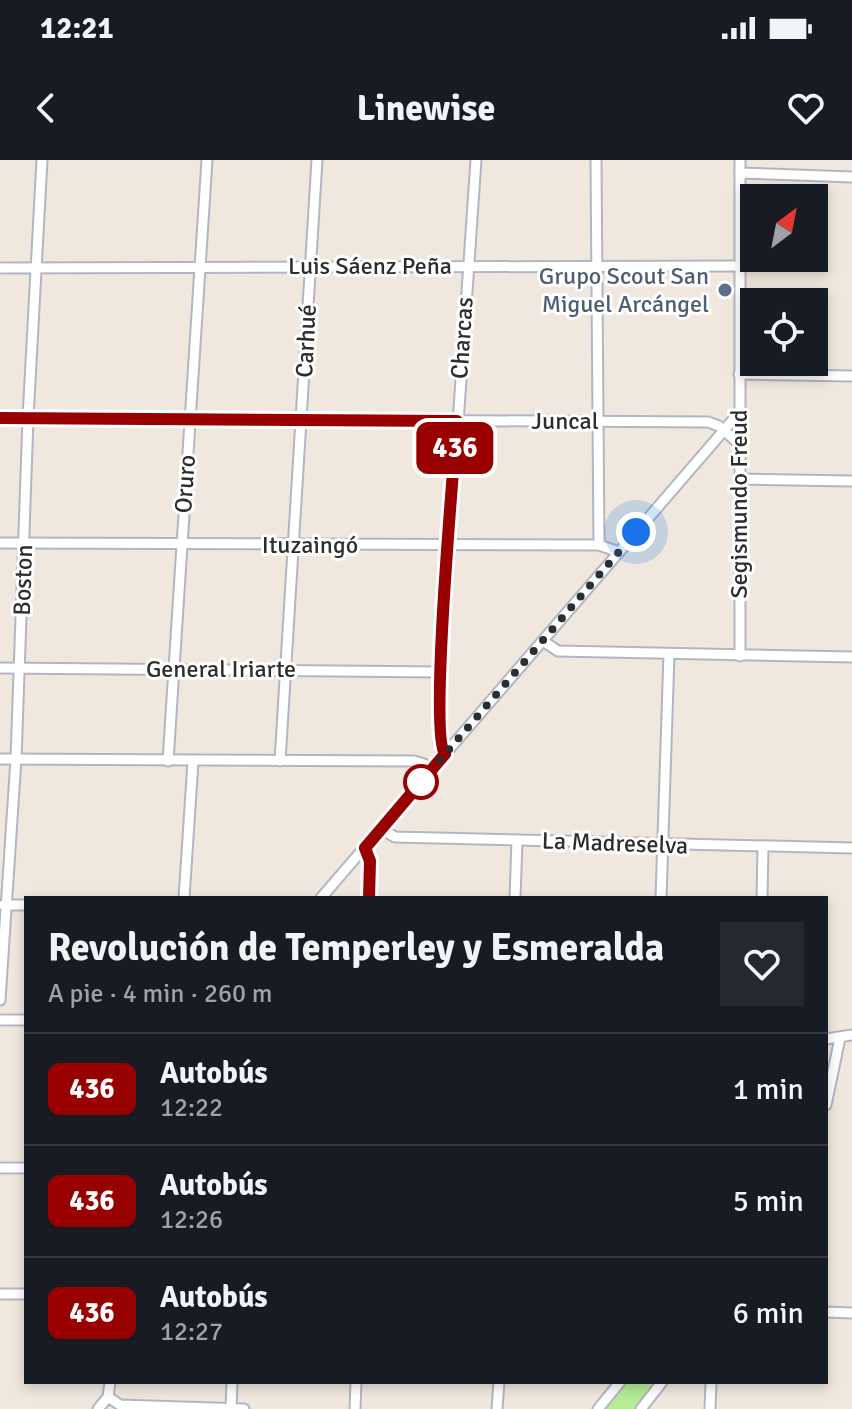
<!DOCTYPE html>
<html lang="es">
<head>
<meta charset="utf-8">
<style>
	body { margin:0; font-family:Signika,sans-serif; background:#242831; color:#f1f3f6; height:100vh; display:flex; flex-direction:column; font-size:30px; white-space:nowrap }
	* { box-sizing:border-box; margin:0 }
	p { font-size:26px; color:#9ea1a6 }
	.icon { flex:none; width:44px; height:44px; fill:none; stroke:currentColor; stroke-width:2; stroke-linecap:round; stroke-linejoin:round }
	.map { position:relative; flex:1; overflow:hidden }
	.side { position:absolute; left:24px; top:736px; width:804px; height:488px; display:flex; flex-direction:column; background:#171b24; border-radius:0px; box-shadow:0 4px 12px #0003 }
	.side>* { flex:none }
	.badge { padding:0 16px; border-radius:12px; font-size:28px; line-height:52px }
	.needle { width:52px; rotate:32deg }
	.tools { position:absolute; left:740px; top:24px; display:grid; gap:16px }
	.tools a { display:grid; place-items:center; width:88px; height:88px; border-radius:0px; background:#171b24; box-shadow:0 4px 12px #0003; font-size:40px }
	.you { position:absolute; width:40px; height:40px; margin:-20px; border:6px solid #fff; border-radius:50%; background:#1a73e8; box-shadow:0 0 0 12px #1a73e833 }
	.map>.badge { position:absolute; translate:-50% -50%; box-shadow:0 0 0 4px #fff }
	.round { display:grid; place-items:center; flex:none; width:84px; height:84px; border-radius:0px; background:#242831 }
	.overview { display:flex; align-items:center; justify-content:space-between; height:136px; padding:0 24px }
	h1 { font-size:38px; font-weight:700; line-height:60px }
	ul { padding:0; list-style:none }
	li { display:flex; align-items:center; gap:24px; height:112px; padding:0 24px; border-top:2px solid #363941 }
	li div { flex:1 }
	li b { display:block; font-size:30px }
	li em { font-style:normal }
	li .badge { min-width:88px; font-weight:700; text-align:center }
	.status { display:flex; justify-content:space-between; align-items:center; height:56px; padding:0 40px; background:#171b24; direction:ltr }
	.status svg { height:22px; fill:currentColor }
	header { display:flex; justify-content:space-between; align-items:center; height:104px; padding:0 24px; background:#171b24; font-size:36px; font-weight:700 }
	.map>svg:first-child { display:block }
	.green { fill:#b5ec95 }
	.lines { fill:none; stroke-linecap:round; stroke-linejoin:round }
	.minor-casing { stroke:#b2b6c2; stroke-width:13 }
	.minor { stroke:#fff; stroke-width:9 }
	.line-casing { stroke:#fff; stroke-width:18 }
	.line { stroke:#990100; stroke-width:12 }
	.walk { stroke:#2d2d2d; stroke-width:8; stroke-dasharray:0 14.4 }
	.service-dot { fill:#5c6f8a; stroke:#fff; stroke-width:3 }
	.stop-dot { fill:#fff; stroke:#990100; stroke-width:4 }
	.labels { text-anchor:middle; stroke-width:6; stroke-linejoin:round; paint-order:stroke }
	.street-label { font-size:24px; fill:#2d2d2d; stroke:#fff }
	.service-label { font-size:24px; fill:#4e5e75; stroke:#fff; text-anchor:end }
</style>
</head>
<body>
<div class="status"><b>12:21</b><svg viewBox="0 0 49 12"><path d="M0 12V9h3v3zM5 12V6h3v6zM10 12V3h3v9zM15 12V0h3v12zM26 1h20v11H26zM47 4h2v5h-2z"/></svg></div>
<header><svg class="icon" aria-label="back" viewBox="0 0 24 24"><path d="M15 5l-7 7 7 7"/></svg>Linewise<svg class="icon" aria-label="heart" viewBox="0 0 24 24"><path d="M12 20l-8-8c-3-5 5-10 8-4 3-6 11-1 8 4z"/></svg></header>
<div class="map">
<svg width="852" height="1249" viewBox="0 0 852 1249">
	<rect width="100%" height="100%" fill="#f0e8de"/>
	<polygon class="green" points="626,1222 659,1222 637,1249 604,1249"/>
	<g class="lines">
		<defs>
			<g id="minor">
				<polyline points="596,0 599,385"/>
				<polyline points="740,13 852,17"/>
				<polyline points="0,108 739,106"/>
				<polyline points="739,214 852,216"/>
				<polyline points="0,258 708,262 719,266 739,284"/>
				<polyline points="740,319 852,321"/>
				<polyline points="0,383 599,385 619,392"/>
				<polyline points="543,481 558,491 852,497"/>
				<polyline points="740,496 740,0"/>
				<polyline points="0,508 441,512"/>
				<polyline points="445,594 439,583 441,512 476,0"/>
				<polyline points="0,599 414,601 424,604 430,611"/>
				<polyline points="168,601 207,0"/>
				<polyline points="280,601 317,0"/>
				<polyline points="381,669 395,677 852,688"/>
				<polyline points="365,688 370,701 369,738"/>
				<polyline points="184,738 193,602"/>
				<polyline points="321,738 738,254"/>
				<polyline points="515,738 517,680"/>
				<polyline points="661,738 669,494"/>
				<polyline points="762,738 763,686"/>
				<polyline points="3,745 26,745"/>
				<polyline points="0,840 16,599 28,258 42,0"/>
				<polyline points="0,860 26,860"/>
				<polyline points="826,879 852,875"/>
				<polyline points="826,945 840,878"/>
				<polyline points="0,1008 26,1008"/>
				<polyline points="0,1134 26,1134"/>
				<polyline points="826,1152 852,1153"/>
				<polyline points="108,1237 120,1245 244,1249"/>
				<polyline points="98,1249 108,1237 110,1222"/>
				<polyline points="231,1249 232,1222"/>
				<polyline points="355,1249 356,1222"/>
				<polyline points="497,1249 499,1222"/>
				<polyline points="598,1249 620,1222"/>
				<polyline points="641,1249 662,1222"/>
				<polyline points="710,1249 711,1222"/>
			</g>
		</defs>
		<use href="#minor" class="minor-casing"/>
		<use href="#minor" class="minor"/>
	</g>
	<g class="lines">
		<defs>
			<path id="line" d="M0 258 457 261C454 305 429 575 445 594L365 688 370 701 369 738"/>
		</defs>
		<use href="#line" class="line-casing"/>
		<use href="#line" class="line"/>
		<polyline class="walk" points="421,622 636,372"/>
	</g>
	<circle class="service-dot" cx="725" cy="130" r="8"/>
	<circle class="stop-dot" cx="421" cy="622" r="16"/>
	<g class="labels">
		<g class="street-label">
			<text x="370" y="114">Luis Sáenz Peña</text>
			<text transform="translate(462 178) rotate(-86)" y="8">Charcas</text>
			<text transform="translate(306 181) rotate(-87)" y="8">Carhué</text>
			<text x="565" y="269">Juncal</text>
			<text transform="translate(185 324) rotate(-86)" y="8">Oruro</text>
			<text transform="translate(739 344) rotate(-90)" y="8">Segismundo Freud</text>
			<text x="310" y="393">Ituzaingó</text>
			<text transform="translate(23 420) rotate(-88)" y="8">Boston</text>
			<text x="221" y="517">General Iriarte</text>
			<text transform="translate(615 683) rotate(2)" y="8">La Madreselva</text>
		</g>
		<g class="service-label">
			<text x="709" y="124">Grupo Scout San<tspan x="709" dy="28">Miguel Arcángel</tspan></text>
		</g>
	</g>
</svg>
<div class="tools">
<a><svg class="needle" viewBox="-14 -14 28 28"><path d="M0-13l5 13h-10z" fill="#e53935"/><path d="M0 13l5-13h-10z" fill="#9ea1a6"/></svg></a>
<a><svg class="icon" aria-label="locate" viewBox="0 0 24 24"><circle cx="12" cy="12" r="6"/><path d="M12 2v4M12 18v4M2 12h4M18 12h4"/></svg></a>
</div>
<div class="you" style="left:636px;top:372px"></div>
<b class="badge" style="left:455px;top:288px;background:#990100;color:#fff">436</b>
<section class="side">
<div class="overview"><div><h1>Revolución de Temperley y Esmeralda</h1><p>A pie · 4 min · 260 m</p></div><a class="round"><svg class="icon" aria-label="heart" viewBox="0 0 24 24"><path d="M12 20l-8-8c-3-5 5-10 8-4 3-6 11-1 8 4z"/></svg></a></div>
<ul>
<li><span class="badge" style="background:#990100;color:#fff">436</span><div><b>Autobús</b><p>12:22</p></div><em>1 min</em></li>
<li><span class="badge" style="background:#990100;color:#fff">436</span><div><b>Autobús</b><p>12:26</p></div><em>5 min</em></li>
<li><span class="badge" style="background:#990100;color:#fff">436</span><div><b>Autobús</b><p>12:27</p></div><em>6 min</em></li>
</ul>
</section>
</div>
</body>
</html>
